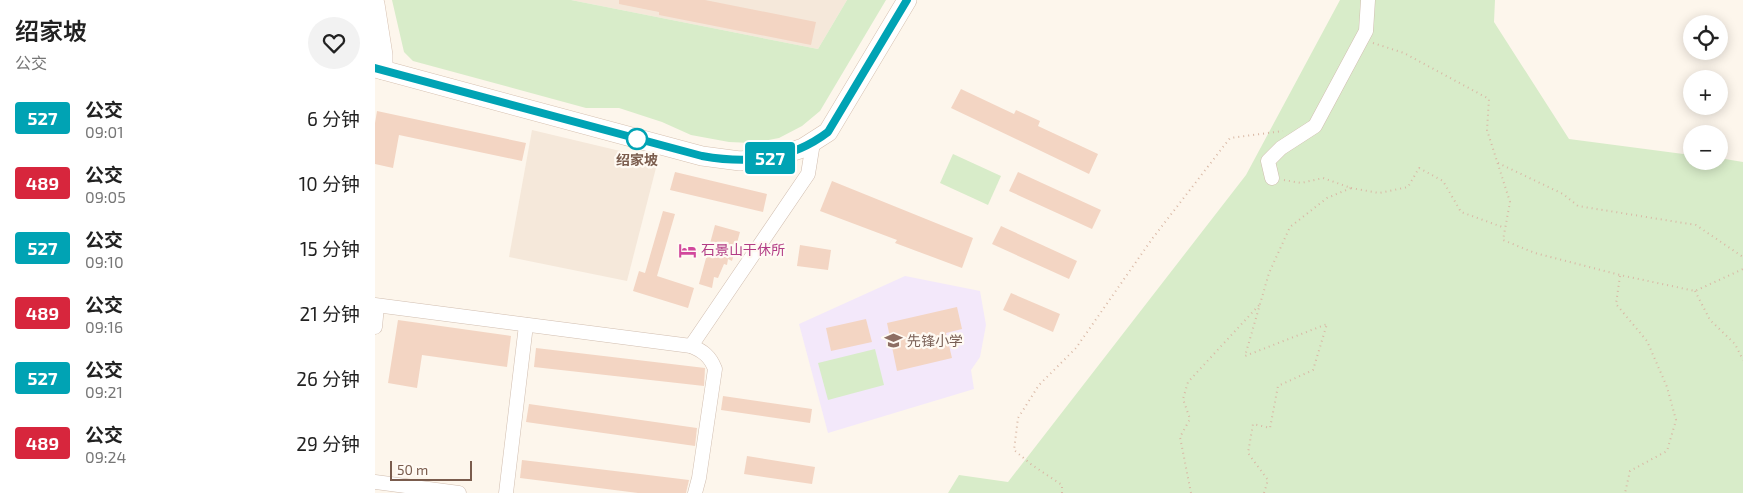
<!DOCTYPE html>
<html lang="zh">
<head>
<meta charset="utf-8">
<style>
	body { margin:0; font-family:"Exo 2","Noto Sans SC",sans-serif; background:#f2f2f2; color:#222; height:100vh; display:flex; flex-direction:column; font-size:19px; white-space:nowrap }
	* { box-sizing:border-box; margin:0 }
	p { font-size:16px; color:#767676 }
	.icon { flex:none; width:28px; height:28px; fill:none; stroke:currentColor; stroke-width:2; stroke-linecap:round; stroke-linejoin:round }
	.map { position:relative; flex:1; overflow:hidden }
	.panel { display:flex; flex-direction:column; background:#fff; width:375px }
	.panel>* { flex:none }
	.badge { padding:0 10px; border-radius:4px; font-size:18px; line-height:32px }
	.fabs { position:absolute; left:1308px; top:15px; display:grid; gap:10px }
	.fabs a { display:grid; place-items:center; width:45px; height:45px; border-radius:50%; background:#fff; box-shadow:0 2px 12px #0003; font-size:25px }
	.scale { position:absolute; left:15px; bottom:12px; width:82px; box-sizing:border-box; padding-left:5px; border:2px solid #7a5c4d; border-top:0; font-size:14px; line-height:18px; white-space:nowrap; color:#7a5c4d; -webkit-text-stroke:4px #fffaf3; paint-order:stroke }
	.map>.badge { position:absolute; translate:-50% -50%; box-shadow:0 0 0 2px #fff }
	.round { display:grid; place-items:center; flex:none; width:52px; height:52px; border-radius:26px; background:#f2f2f2 }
	.summary { display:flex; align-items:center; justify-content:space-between; height:85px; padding:0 15px }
	h1 { font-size:24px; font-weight:600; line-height:38px }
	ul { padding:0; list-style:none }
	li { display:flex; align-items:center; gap:15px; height:65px; padding:0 15px }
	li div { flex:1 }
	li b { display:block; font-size:19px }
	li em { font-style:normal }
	li .badge { min-width:55px; font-weight:700; text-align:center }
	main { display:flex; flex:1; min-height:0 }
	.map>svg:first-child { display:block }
	.residential { fill:#f5e8da }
	.education { fill:#f3e8fa }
	.green { fill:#d8ecc9 }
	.building { fill:#f3d5c3 }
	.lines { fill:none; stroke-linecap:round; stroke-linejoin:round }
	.street-casing { stroke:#d1beb0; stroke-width:15 }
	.secondary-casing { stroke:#d6c0b0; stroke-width:20 }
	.path { stroke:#d9b8a5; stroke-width:2; stroke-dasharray:1 4; stroke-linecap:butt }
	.street { stroke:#fff; stroke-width:14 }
	.secondary { stroke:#fff; stroke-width:19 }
	.line-casing { stroke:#fff; stroke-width:11 }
	.line { stroke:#00a3b4; stroke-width:8 }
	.stop-dot { fill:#fff; stroke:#00a3b4; stroke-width:2.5 }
	.labels { text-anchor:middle; stroke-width:4.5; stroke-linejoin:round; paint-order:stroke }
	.stop-label { font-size:14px; font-weight:bold; fill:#7a5c4d; stroke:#fffaf3 }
	.hotel-label { font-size:14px; fill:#b23c85; stroke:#fffaf3; text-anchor:start }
	.education-label { font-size:14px; fill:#785e54; stroke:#fffaf3; text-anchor:start }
</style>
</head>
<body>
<main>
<section class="panel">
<div class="summary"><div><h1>绍家坡</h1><p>公交</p></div><a class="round"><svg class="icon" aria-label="heart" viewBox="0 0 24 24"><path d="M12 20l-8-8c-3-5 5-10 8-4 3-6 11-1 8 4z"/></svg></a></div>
<ul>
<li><span class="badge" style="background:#00a3b4;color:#fff">527</span><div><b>公交</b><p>09:01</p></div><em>6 分钟</em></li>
<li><span class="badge" style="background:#d7263d;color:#fff">489</span><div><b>公交</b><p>09:05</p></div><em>10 分钟</em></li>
<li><span class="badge" style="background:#00a3b4;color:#fff">527</span><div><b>公交</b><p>09:10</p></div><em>15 分钟</em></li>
<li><span class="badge" style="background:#d7263d;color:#fff">489</span><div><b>公交</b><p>09:16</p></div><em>21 分钟</em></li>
<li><span class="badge" style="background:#00a3b4;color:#fff">527</span><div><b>公交</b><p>09:21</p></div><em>26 分钟</em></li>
<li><span class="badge" style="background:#d7263d;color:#fff">489</span><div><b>公交</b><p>09:24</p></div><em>29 分钟</em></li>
</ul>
</section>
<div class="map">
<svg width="1368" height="493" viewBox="0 0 1368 493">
	<rect width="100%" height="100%" fill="#fdf6ec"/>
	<g class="residential">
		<polygon points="196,0 472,0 443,49"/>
		<polygon points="157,130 283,160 252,281 134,257"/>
	</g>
	<polygon class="education" points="530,276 605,291 611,325 605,357 596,370 599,389 453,433 424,324"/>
	<g class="green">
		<polygon points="17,0 196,0 443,49 472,0 511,0 445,111 427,126 404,138 377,143 354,142 316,135 287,122 244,108 211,108 38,61 29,52"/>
		<polygon points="965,0 1120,0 1119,22 1194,139 1316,155 1316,161 1344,161 1344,158 1368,162 1368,493 573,493 584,475 633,482 871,175"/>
		<polygon points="578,154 626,176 613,205 565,183"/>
		<polygon points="500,349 509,385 453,400 443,363"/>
	</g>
	<g class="building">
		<polygon points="244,0 330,0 441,22 436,45 284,15 284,12 244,4"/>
		<polygon points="586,89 639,114 641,110 665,121 663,126 723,154 714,174 576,108"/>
		<polygon points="2,111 151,143 147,161 24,135 18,168 0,164 0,123"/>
		<polygon points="300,172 392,194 388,212 295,190"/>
		<polygon points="643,172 726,210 717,229 634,191"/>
		<polygon points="457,181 598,238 587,268 520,243 522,240 445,211"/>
		<polygon points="288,211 300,214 282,276 319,288 313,308 258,291 264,271 270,273"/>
		<polygon points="340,225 365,232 357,261 353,259 352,265 349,264 343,278 339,277 337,288 324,284"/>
		<polygon points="626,226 702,261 694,279 617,244"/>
		<polygon points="425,245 456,250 453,270 422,266"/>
		<polygon points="636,293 685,314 678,332 628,310"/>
		<polygon points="582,307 587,329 571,333 577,358 522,371 512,323"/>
		<polygon points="491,319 497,342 456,351 451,328"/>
		<polygon points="23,320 136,336 132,367 47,355 42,388 13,383"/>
		<polygon points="161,348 330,368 329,386 159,367"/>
		<polygon points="348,396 437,409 435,423 346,410"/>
		<polygon points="154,404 322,428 320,446 151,422"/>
		<polygon points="372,456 440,467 437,484 369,474"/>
		<polygon points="147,460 265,474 314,480 311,493 263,493 145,478"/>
	</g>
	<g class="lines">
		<defs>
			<g id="street">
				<polyline points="897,178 893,161 906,148 940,126 991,31 993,0"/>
				<path d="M0 305 316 346C328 351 335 356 340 369L324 478 320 493"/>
				<polyline points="0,327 2,306"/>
				<polyline points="316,346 433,174 438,143"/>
				<polyline points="0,482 84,493"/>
				<polyline points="131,493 151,325"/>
			</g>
			<g id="secondary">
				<polyline points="0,4 8,55 8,70"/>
				<polyline points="0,68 327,156 365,161 400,157 428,148 453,132 532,0"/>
			</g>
		</defs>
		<use href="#street" class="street-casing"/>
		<use href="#secondary" class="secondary-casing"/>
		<g class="path">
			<polyline points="998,43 1029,53 1114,99 1112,130 1135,202 1128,240 1160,253 1245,275 1320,291 1368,269"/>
			<polyline points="1123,163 1188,194 1203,206 1321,225 1368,257"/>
			<polyline points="976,188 1004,193 1033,187 1044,168 1068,181 1086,212 1130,228"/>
			<polyline points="1245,276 1241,304 1272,341 1292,387 1301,420 1292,451 1255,471 1250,493"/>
			<polyline points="1320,291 1335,320 1360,344 1368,360"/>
			<polyline points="687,493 687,485 657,465 639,450 643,418 664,385 701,348 777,239 855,138 908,131"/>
			<polyline points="816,493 805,437 815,419 808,399 813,382 886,303"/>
			<polyline points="889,493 893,480 873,453 878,424 895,428 903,386 938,370 952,324 870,356 894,273 915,227 952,198 976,188 948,178 926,183 909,180"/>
		</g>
		<use href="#street" class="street"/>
		<use href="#secondary" class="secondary"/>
	</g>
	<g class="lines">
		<defs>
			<path id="line" d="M0 68 327 156C372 164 415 161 453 132L532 0"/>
		</defs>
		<use href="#line" class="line-casing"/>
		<use href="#line" class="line"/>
	</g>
	<defs>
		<symbol id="hotel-bare" viewBox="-9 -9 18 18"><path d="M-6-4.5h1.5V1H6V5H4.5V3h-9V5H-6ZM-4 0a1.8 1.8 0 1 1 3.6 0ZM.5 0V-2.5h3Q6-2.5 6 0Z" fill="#d1479c" stroke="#fffaf3" stroke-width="2.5" paint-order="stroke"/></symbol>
		<symbol id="school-bare" viewBox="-9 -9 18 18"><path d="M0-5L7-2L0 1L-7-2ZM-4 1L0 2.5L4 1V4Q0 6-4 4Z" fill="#8d6e63" stroke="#fffaf3" stroke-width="2.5" paint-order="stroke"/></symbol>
	</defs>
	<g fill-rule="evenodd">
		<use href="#hotel-bare" x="300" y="238" width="25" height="25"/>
		<use href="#school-bare" x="506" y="328" width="25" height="25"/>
	</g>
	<circle class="stop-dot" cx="262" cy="139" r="10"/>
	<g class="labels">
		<g class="stop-label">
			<text x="262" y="165">绍家坡</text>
		</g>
		<g class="hotel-label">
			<text x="326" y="255">石景山干休所</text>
		</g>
		<g class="education-label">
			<text x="532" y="346">先锋小学</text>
		</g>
	</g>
</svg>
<div class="fabs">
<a><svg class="icon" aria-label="locate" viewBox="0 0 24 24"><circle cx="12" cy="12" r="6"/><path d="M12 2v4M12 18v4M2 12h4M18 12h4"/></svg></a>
<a>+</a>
<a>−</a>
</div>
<div class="scale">50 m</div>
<b class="badge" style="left:395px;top:158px;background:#00a3b4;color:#fff">527</b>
</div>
</main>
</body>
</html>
